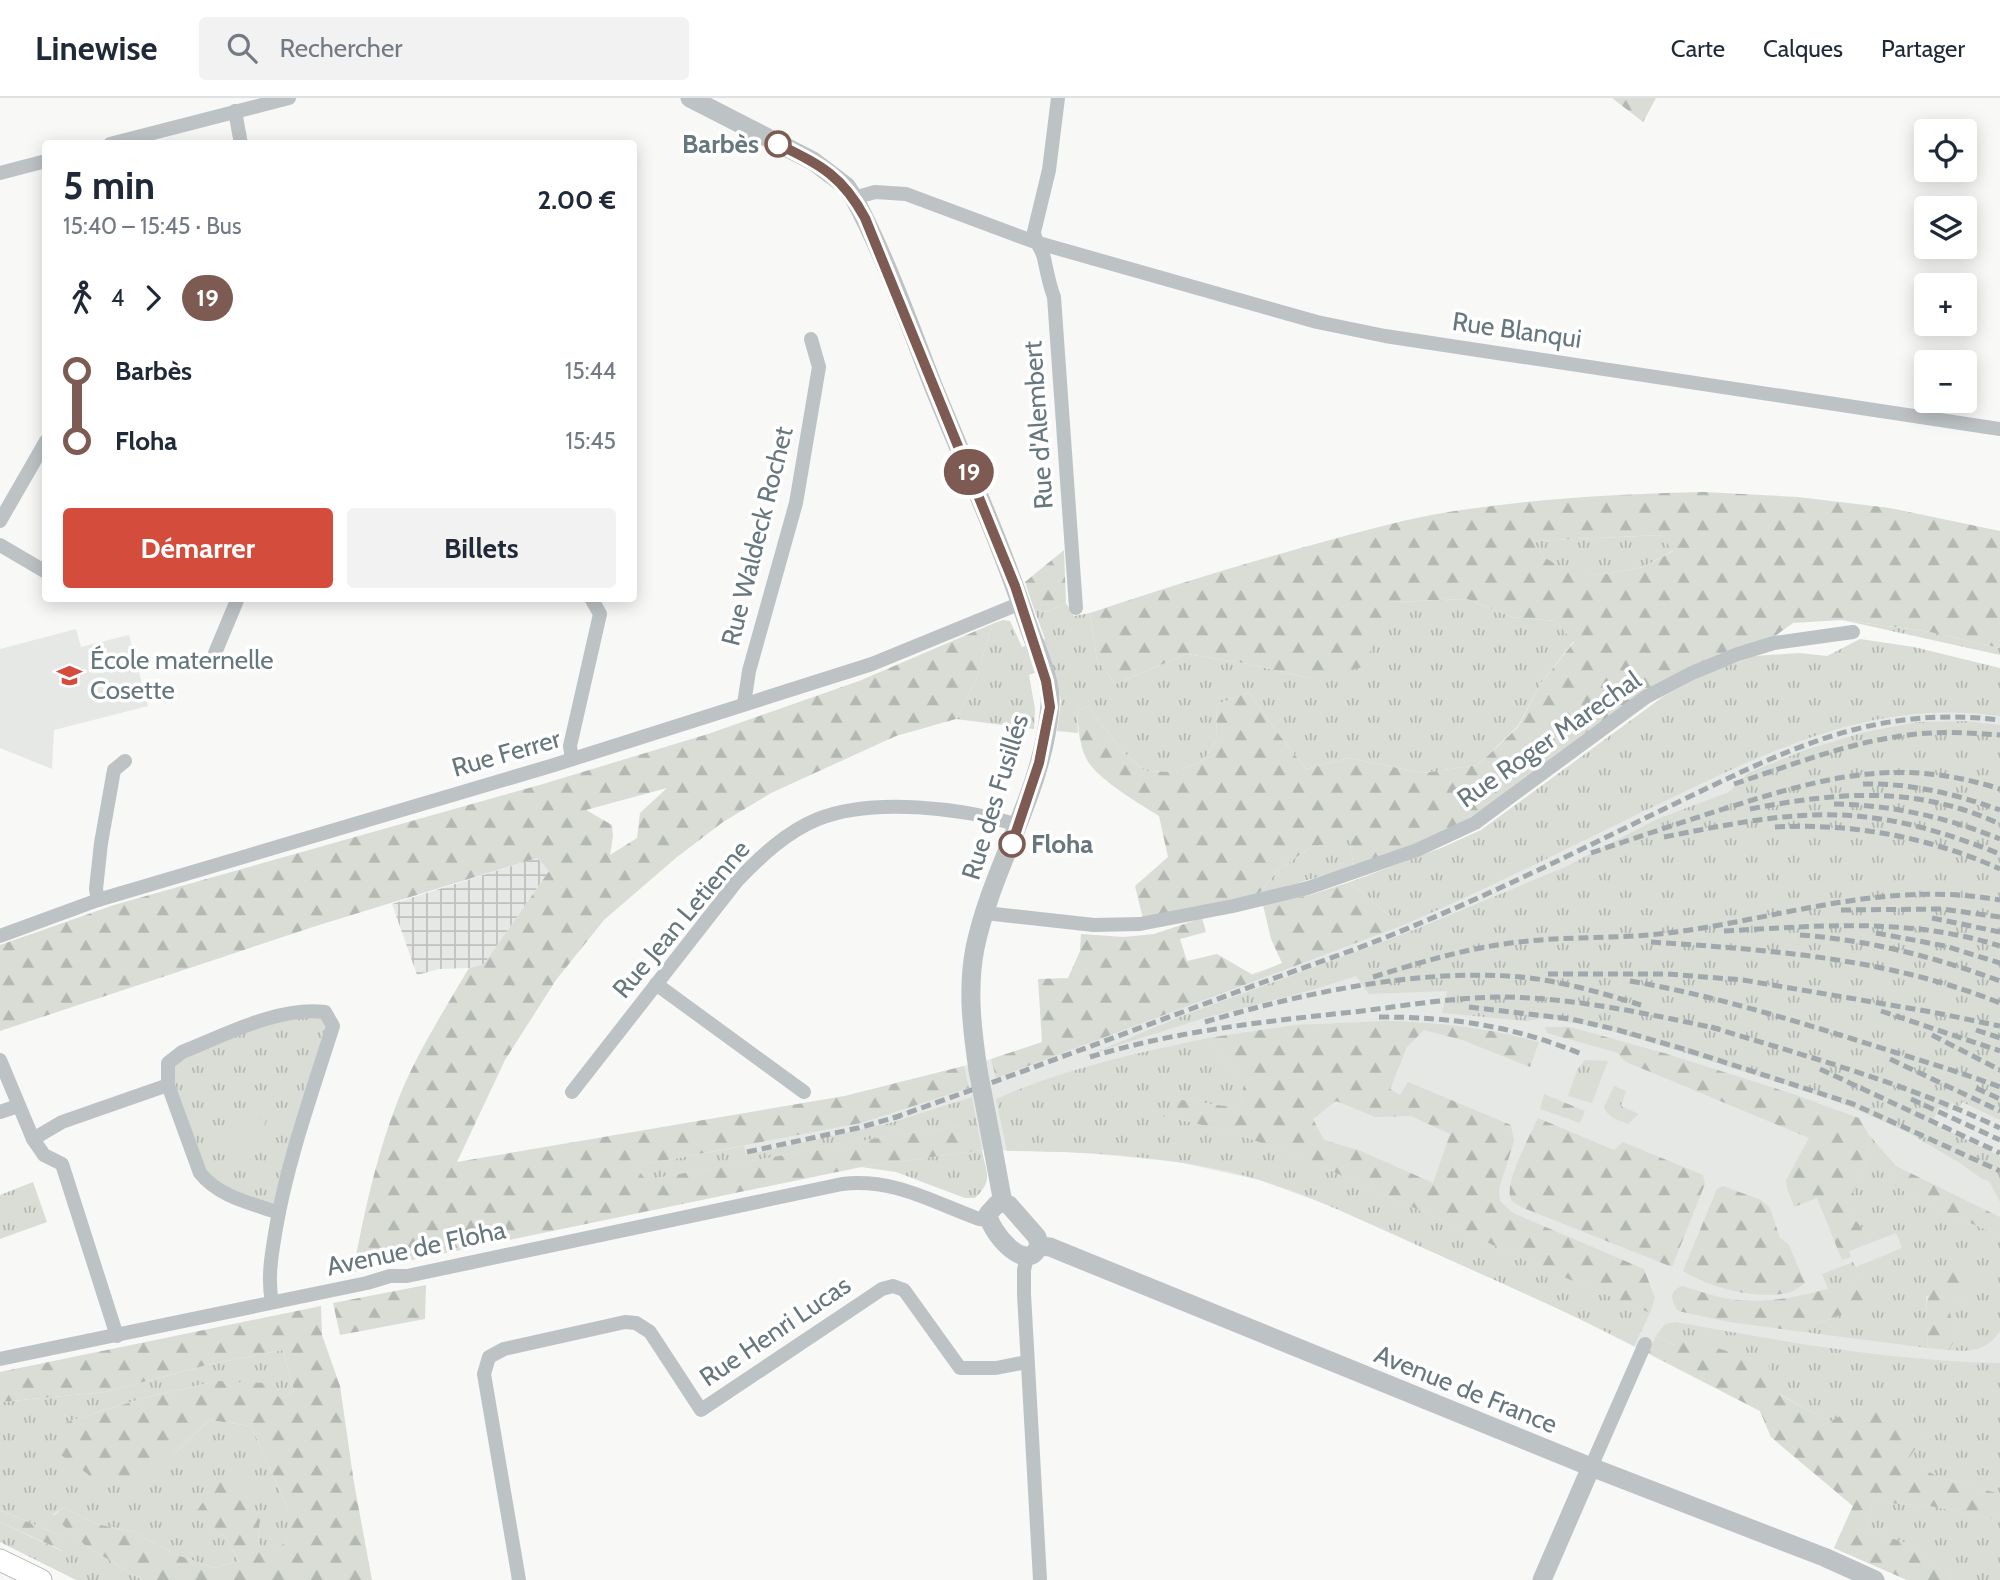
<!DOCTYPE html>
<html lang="fr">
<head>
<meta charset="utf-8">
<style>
	body { margin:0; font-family:Cabin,sans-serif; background:#f2f2f3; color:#1f2937; height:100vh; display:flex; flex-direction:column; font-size:26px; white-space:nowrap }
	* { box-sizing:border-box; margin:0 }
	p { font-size:23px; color:#747a83 }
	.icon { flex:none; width:38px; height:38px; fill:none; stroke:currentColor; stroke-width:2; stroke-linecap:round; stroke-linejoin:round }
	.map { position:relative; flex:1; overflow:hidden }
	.panel { position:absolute; left:42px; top:42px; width:595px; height:462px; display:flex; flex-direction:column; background:#fff; border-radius:7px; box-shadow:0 4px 18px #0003 }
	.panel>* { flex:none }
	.badge { padding:0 14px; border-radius:23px; font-size:24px; line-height:46px }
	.controls { position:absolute; left:1914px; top:21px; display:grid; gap:14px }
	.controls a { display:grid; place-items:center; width:63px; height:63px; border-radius:7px; background:#fff; box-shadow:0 4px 18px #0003; font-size:35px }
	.map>.badge { position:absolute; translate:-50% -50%; box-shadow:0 0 0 4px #fff }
	.legs { display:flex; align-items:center; gap:10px; height:77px; padding:0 21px; font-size:23px }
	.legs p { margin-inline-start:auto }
	.headline { display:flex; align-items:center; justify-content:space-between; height:119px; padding:0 21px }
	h1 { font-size:38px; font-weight:700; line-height:52px }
	.cta { display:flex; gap:14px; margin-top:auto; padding:14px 21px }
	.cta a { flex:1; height:80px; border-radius:7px; background:#d44c3b; color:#fff; font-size:28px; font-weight:700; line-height:80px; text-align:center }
	.cta a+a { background:#f2f2f3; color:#1f2937 }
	ul { padding:0 21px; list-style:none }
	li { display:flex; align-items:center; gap:24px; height:70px; font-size:26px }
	li i { display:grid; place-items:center; width:10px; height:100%; margin:0 9px; background:currentColor }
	li i::after { content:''; width:18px; height:18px; margin:-9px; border:5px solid; border-radius:50%; background:#fff }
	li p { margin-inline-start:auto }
	li:first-child i { background:linear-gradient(#0000 50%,currentColor 0) }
	li:last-child i { background:linear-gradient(currentColor 50%,#0000 0) }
	header { display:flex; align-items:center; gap:42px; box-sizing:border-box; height:98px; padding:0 35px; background:#fff; border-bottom:2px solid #e0e1e3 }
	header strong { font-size:33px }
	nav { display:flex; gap:38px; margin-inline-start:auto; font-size:24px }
	.search { width:490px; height:63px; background:#f2f2f3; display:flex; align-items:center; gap:18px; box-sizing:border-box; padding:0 24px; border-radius:7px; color:#747a83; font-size:26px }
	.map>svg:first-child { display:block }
	.built { fill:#e6e8e6 }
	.industrial { fill:url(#industrial-grid) }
	.grass { fill:url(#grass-tufts) }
	.forest { fill:url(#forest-firs); fill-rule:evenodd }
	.pitch { fill:#d9ddd6 }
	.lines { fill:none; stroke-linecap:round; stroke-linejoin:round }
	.secondary-casing { stroke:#b2b9bc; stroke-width:23 }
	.minor { stroke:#bdc3c5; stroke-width:14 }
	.tertiary { stroke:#bdc3c5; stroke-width:19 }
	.secondary { stroke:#fff; stroke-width:21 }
	.rail { stroke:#a0a8ab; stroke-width:5; stroke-dasharray:10 5; stroke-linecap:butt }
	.tertiary-bridge { stroke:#bdc3c5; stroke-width:19 }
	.line-1-casing { stroke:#fff; stroke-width:16 }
	.line-1 { stroke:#7d5a52; stroke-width:10 }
	.stop-1-dot { fill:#fff; stroke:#7d5a52; stroke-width:3.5 }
	.labels { text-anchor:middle; stroke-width:7; stroke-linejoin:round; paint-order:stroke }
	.stop-label { font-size:26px; font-weight:bold; fill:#66777e; stroke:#fff; text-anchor:end }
	.street-label { font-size:26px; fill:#66777e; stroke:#fff }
	.poi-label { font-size:26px; fill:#66777e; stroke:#fff; text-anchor:start }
</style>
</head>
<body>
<header>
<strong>Linewise</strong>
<div class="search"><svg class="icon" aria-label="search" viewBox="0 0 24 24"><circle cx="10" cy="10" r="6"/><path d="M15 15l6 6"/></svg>Rechercher</div>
<nav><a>Carte</a><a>Calques</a><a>Partager</a></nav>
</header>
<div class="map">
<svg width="2000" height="1482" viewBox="0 0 2000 1482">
	<defs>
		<pattern id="industrial-grid" width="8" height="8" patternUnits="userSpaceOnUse" patternTransform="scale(1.75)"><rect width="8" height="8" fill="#e6e8e6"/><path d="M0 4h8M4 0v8" fill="none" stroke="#bec1c0"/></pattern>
		<pattern id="grass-tufts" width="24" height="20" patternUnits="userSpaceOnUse" patternTransform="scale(1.75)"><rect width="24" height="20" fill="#d9ddd6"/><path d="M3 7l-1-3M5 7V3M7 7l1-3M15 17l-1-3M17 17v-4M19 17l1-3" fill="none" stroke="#b4b8b3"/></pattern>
		<pattern id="forest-firs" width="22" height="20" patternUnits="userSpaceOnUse" patternTransform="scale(1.75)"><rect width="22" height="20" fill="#d9ddd6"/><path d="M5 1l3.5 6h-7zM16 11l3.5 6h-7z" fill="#b4b8b3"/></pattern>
	</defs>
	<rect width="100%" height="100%" fill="#f8f8f6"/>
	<g class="built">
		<polygon points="76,531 81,549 129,537 148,608 54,632 52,671 0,650 0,551"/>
		<polygon points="2000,612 2000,1482 1907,1482 1834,1450 1853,1408 1771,1339 1760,1313 1564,1213 1323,1105 1259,1082 1178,1064 1076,1054 982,1052 861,1069 432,1158 457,1065 845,998 991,961 1282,866 1850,614"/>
	</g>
	<polygon class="industrial" points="537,760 549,773 484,866 469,870 439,871 417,877 392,806"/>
	<g class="grass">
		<polygon points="1661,437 1674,452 1643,469 1605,476 1569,475 1544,459 1533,443"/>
		<polygon points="1467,501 1512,519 1555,523 1574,543 1541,585 1518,628 1478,667 1423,675 1349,660 1306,671 1273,629 1249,594 1216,607 1217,640 1204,662 1176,674 1145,673 1122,653 1088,608 1077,612 1078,635 1057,633 1061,603 1053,568 1029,577 1035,611 1034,631 956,621 977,580 992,526 1003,522 1010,523 1022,549 1045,541 1034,511 1047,514 1066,505 1074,518 1090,515 1097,562 1115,586 1187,556 1249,566 1309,580 1391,504"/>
		<polygon points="1842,522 1925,533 2000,550 2000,557"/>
		<path d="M1860 541 1914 549 2000 570V618C1866 599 1758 659 1642 714 1562 753 1483 793 1401 828L1350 784 1441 750 1481 732 1664 598 1705 576 1754 558 1799 555 1827 558Z"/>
		<polygon points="1966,623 2000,627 2000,1022 1962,1004 1960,1009 1952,1005 1948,1013 1939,1009 1932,1025 2000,1058 2000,1104 1989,1083 1982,1081 1960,1065 1907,1034 1869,1017 1833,1002 1685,955 1599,929 1543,920 1527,923 1442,915 1447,893 1369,896 1356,878 1316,891 1208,919 1096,954 1182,918 1409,834 1565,769 1657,721 1729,694 1748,675 1805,652 1865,634 1918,624"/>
		<polygon points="1349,741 1354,768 1258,797 1278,772 1311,749"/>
		<polygon points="309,912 333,928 279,1115 209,1085 168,965 182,954"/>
		<path d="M1208 940 1244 986 1239 1010 1175 1001 1163 1018 1229 1033 1302 1060 1406 1106 1535 1167 1650 1215 1634 1248C1563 1212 1490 1180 1417 1147 1366 1124 1314 1099 1260 1082 1179 1058 1091 1054 1007 1053L996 1001C1063 971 1136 955 1208 940Z"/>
		<polygon points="1585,962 1608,963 1592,1005 1568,998 1577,972"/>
		<path d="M1614 988 1626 993 1621 1008 1639 1016 1628 1026C1618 1022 1608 1020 1604 1009Z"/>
		<polygon points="972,999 977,1026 890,1038 646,1082 635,1068 744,1048 746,1057 890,1025"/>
		<path d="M1869 1037 1896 1068 1883 1081 1940 1113 2000 1137V1233C1987 1253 1971 1254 1949 1252L1959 1235 1952 1223 1947 1207 1965 1201 1926 1198 1928 1250 1796 1233 1836 1219 1862 1181 1828 1191 1822 1176 1853 1164 1856 1169 1902 1150 1896 1135 1870 1145 1858 1125 1848 1116 1847 1105 1864 1074Z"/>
		<path d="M982 1052C986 1075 994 1082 975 1100H965L896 1074 861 1069Z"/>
		<polygon points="33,1084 47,1124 0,1141 0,1097"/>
		<path d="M1675 1224C1782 1243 1890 1263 2000 1265V1396L1939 1379 1906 1363 1927 1333 1829 1324 1780 1296 1656 1238 1665 1226Z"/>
		<polygon points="283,1252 294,1293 281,1301 218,1283 144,1300 64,1325 173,1357 209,1322 251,1328 288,1411 288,1442 265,1462 258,1442 260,1422 194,1419 225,1439 239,1463 214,1470 172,1455 135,1434 96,1426 63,1409 53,1417 86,1448 142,1482 76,1482 0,1444 0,1424 62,1453 61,1438 0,1412 0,1304 105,1294 207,1267"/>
		<polygon points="1872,1404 1930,1408 2000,1422 2000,1482 1952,1482 1912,1447 1867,1432"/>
	</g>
	<g class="forest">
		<polygon points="1612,0 1656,0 1643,24"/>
		<path d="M1705 394 1798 399 1890 410 2000 433V550L1925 533 1842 522 1793 525 1775 538 1707 563 1463 724 1429 741 1354 768 1349 742 1311 749 1278 772 1258 797 1143 821 1135 788 1168 759 1159 718C1140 706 1095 680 1086 660 1079 645 1078 628 1077 612L1088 608 1122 653 1145 673 1176 674 1204 662 1217 640 1216 607 1249 594 1273 629 1306 671 1349 660 1423 675 1478 667 1518 629 1541 585 1574 544 1555 523 1512 519 1467 501 1391 504 1364 569 1309 580 1249 566 1187 556 1115 586 1097 562 1090 515C1167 489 1245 465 1323 444 1359 434 1395 424 1431 417 1522 401 1613 396 1705 394ZM1661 437 1673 453 1643 469 1605 476 1569 474 1544 459 1533 443Z"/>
		<polygon points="1064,452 1066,505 1047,514 1034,511 1025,484"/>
		<path d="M992 526 977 580 956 621 896 638 771 695 723 724 677 759 604 822 556 882 505 962 457 1064 845 998 964 968 969 990 861 1025 635 1068 646 1082 890 1038 977 1026 982 1052 861 1069 353 1174C364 1114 377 1054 400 997 418 953 445 911 469 870L484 866 549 773 537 760 316 828 0 933V847L114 807 543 686 708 636 859 583ZM667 690 640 715 637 740 610 757 613 738 612 727 586 712Z"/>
		<polygon points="1350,784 1401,828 996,980 991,961 1042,944 1038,881 1068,880 1080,853 1081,836 1124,839 1154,836 1202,820 1206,834 1180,841 1187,863 1217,856 1253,877 1282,865 1271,841 1263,807 1310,797"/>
		<path d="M1386 923C1439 924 1488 930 1539 944L1530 969 1462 942 1424 932 1407 949 1390 991 1400 997 1408 984 1511 1027 1514 1043 1499 1091 1500 1103 1513 1115 1644 1171 1655 1200 1650 1215 1535 1167 1406 1106 1302 1060 1229 1033 1162 1018 1175 1001 1239 1010 1244 986 1208 940 1294 927ZM1336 1003 1375 1019 1411 1018 1450 1036 1433 1085 1361 1053 1324 1042 1313 1021Z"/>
		<polygon points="1545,929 1570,929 1664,955 1793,996 1859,1020 1869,1037 1864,1074 1847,1105 1848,1116 1858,1125 1870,1145 1849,1153 1851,1159 1842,1162 1817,1100 1794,1109 1787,1090 1786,1082 1809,1040 1624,963 1618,955 1547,935"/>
		<polygon points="1544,996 1585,1013 1580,1025 1540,1011"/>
		<path d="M1538 1020 1614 1052 1623 1044 1703 1077 1705 1086 1672 1169 1526 1111C1522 1109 1515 1106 1512 1103 1501 1089 1531 1036 1538 1020Z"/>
		<polygon points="1896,1068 2000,1119 2000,1137 1940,1113 1883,1081"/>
		<path d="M1723 1088 1761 1102 1770 1110 1780 1140 1789 1147 1805 1185C1801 1188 1795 1192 1791 1194 1759 1203 1710 1190 1683 1173L1717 1091Z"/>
		<path d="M1959 1160 1972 1190 1965 1201 1948 1207 1952 1223 1959 1235 1949 1252 1928 1250C1927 1207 1919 1187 1959 1160Z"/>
		<path d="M1862 1181 1871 1206 1796 1233 1729 1224 1678 1213C1671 1203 1668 1193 1682 1188 1696 1192 1710 1197 1724 1200 1772 1209 1816 1194 1862 1181Z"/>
		<polygon points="426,1187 425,1221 340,1237 333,1205"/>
		<polygon points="321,1208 322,1237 340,1288 354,1385 372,1482 142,1482 86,1448 53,1418 63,1409 96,1426 135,1434 172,1455 214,1470 239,1463 225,1439 193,1419 219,1380 244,1387 260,1422 258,1442 265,1461 288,1442 288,1411 251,1328 209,1322 173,1357 134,1380 92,1379 61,1357 64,1325 144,1300 218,1283 264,1285 281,1301 294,1293 283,1252 207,1267 105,1294 0,1304 0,1274"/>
		<polygon points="1656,1238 1674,1247 1685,1239 1768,1267 1780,1297 1829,1324 1865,1305 1927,1333 1907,1363 1939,1379 2000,1396 2000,1422 1930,1408 1872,1404 1867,1432 1912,1447 1952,1482 1907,1482 1834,1450 1853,1408 1771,1339 1760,1313 1648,1255"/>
		<polygon points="0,1412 61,1438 63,1453 0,1424"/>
	</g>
	<polygon class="pitch" points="238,1013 266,1022 252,1064 223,1054"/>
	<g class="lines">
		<defs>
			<polyline id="secondary" points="0,1462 41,1482"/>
		</defs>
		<use href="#secondary" class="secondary-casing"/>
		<g class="minor">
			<path d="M1058 0 1049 72 1034 134C1035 144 1042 151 1044 160 1047 174 1049 186 1054 199L1076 510"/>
			<polyline points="235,13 241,46"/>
			<polyline points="110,46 289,0"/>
			<polyline points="0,75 46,63"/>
			<polyline points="854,100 875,94 906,96 1035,144 1317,224 1385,238 2000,331"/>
			<polyline points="0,423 46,343"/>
			<polyline points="0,447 46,474"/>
			<polyline points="215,555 238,500"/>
			<polyline points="744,606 749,573 796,405 819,269 811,241"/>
			<polyline points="572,661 570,648 600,516 591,500"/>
			<polyline points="98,802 96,791 101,745 114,672 125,663"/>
			<polyline points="985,815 1094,827 1140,826 1233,808 1308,790 1417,752 1475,725 1646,599 1692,575 1738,556 1774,545 1853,534"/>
			<polyline points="0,838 98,802 554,667 872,566 1021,505"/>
			<polyline points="656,886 804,994"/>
			<polyline points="0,962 33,1041 44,1057 62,1066 117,1238"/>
			<path d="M572 994 737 783C760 759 786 734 818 721 873 699 963 710 1019 727"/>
			<polyline points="0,1014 18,1008"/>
			<polyline points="33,1041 62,1024 168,987"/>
			<polyline points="1027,1159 1024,1172 1024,1196 1040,1482"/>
			<path d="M272 1204C267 1180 272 1154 276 1130 288 1061 312 995 333 928L325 914C279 908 225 937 182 954L168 965V987L200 1075C219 1099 251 1105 279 1115"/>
			<path d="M0 1261 367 1185 390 1178H407L842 1086C894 1080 932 1104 979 1121L988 1122"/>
			<polyline points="1591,1369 1645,1246"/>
			<polyline points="519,1482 484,1276 489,1259 504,1251 625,1224 636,1225 650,1234 701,1312 882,1191 893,1188 904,1192 960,1270 996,1270 1027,1264"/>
		</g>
		<g class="tertiary">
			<path d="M690 0 813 63 846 88 854 100C886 160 909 226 934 290 966 368 1001 446 1028 527 1036 551 1052 582 1050 608 1043 694 992 768 975 850 967 891 972 931 978 972"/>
			<polyline points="991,1040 1003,1105"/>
			<path d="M1003 1105 1009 1107 1037 1139 1039 1148C1026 1178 989 1132 988 1116L997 1106Z"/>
			<polyline points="1039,1148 1050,1149 1591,1369 1824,1459 1875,1482"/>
			<polyline points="1542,1482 1591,1369"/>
		</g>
		<use href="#secondary" class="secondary"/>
		<g class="rail">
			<path d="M1734 686C1795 666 1854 642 1918 636 1946 633 1973 635 2000 637"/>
			<path d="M1863 686C1912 685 1955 696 2000 712"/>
			<path d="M1834 706C1892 707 1946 719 2000 741"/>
			<path d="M1750 711C1838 694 1916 687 2000 726"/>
			<path d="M1775 729C1853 725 1929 739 2000 771"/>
			<path d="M1664 739C1731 726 1798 711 1866 719 1912 724 1957 739 2000 756"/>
			<path d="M1591 755C1638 739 1685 723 1733 708 1829 678 1901 659 2000 691"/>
			<polyline points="1841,812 1942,811 2000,819"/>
			<polyline points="1932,820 2000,834"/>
			<path d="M1724 833C1818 828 1909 819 2000 848"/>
			<polyline points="1876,835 1945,848 2000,865"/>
			<path d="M1800 837C1869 842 1935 859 2000 883"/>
			<path d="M1651 844C1771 852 1888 860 2000 905"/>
			<polyline points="1548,876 1668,876 1743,882 1932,914 2000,928"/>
			<path d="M1373 879C1424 863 1474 848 1528 843 1577 838 1627 841 1676 834 1786 819 1886 782 2000 802"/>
			<path d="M1630 883C1706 896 1779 918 1853 941 1902 957 1952 971 2000 989"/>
			<polyline points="1469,909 1571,921 1618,932 1687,952 1853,1006 2000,1073"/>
			<polyline points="1881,913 2000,953"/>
			<path d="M1379 919C1455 919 1514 928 1584 957"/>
			<path d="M1205 924C1302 895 1420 870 1521 879 1562 883 1602 895 1641 907"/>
			<path d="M1711 929C1809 959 1908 986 2000 1030"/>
			<polyline points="1976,932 2000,940"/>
			<polyline points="1932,937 2000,972"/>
			<path d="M1090 959C1179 932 1270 923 1362 913 1409 907 1457 899 1504 899 1576 900 1649 916 1719 931"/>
			<polyline points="1890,961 2000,1013"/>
			<polyline points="1820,971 2000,1055"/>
			<polyline points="1976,990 2000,1001"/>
			<polyline points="1911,1001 2000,1042"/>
			<path d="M893 1020C1007 980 1120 937 1234 895 1295 872 1358 852 1418 826 1502 791 1584 750 1666 710 1779 656 1869 606 2000 622"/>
			<polyline points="747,1054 858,1030 900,1018"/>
		</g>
		<polyline class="tertiary-bridge" points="978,972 991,1040"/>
	</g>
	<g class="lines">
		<defs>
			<path id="line-1" d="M778 46C820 67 842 77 865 120L1015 488 1046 583 1050 609 1039 665 1012 746"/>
		</defs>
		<use href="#line-1" class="line-1-casing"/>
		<use href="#line-1" class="line-1"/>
	</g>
	<defs>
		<symbol id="school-bare" viewBox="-9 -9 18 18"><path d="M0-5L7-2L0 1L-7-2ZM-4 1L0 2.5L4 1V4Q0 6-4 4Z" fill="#d44c3b" stroke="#fff" stroke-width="2.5" paint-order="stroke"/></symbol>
	</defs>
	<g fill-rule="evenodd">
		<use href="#school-bare" x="52" y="560" width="35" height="35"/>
	</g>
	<g class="stop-1-dot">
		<circle cx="778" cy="46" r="12"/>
		<circle cx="1012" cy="746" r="12"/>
	</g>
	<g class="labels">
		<g class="stop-label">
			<text x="759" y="55">Barbès</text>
			<text x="1031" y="755" text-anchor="start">Floha</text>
		</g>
		<g class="street-label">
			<text transform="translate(1517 232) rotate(8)" y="9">Rue Blanqui</text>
			<text transform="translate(1038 327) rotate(-94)" y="9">Rue d'Alembert</text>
			<text transform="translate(757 438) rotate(-76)" y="9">Rue Waldeck Rochet</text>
			<text transform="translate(1549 641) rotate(-35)" y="9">Rue Roger Marechal</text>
			<text transform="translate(506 655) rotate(-16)" y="9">Rue Ferrer</text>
			<text transform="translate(995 699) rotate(-73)" y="9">Rue des Fusillés</text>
			<text transform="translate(681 821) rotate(-50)" y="9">Rue Jean Letienne</text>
			<text transform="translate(416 1150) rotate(-12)" y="9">Avenue de Floha</text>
			<text transform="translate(775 1233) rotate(-34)" y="9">Rue Henri Lucas</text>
			<text transform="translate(1466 1291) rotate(22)" y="9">Avenue de France</text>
		</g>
		<g class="poi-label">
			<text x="90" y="571">École maternelle<tspan x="90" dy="30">Cosette</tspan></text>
		</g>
	</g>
</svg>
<div class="controls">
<a><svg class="icon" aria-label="locate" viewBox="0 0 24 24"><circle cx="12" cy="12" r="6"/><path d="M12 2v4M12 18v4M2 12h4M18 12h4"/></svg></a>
<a><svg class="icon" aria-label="layers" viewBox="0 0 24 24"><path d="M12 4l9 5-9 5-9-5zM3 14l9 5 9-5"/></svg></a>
<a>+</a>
<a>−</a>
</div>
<b class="badge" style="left:969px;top:374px;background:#7d5a52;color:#fff">19</b>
<section class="panel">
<div class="headline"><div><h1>5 min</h1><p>15:40 – 15:45 · Bus</p></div><b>2.00 €</b></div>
<div class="legs"><svg class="icon" aria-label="walk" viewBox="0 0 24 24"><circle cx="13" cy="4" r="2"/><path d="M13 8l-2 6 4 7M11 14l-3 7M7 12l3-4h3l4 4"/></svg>4<svg class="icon" aria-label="forward" viewBox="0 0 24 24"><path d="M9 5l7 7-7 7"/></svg><b class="badge" style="background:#7d5a52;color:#fff">19</b></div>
<ul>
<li><i style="color:#7d5a52"></i><b>Barbès</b><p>15:44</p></li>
<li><i style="color:#7d5a52"></i><b>Floha</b><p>15:45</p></li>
</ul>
<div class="cta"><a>Démarrer</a><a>Billets</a></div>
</section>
</div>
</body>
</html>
